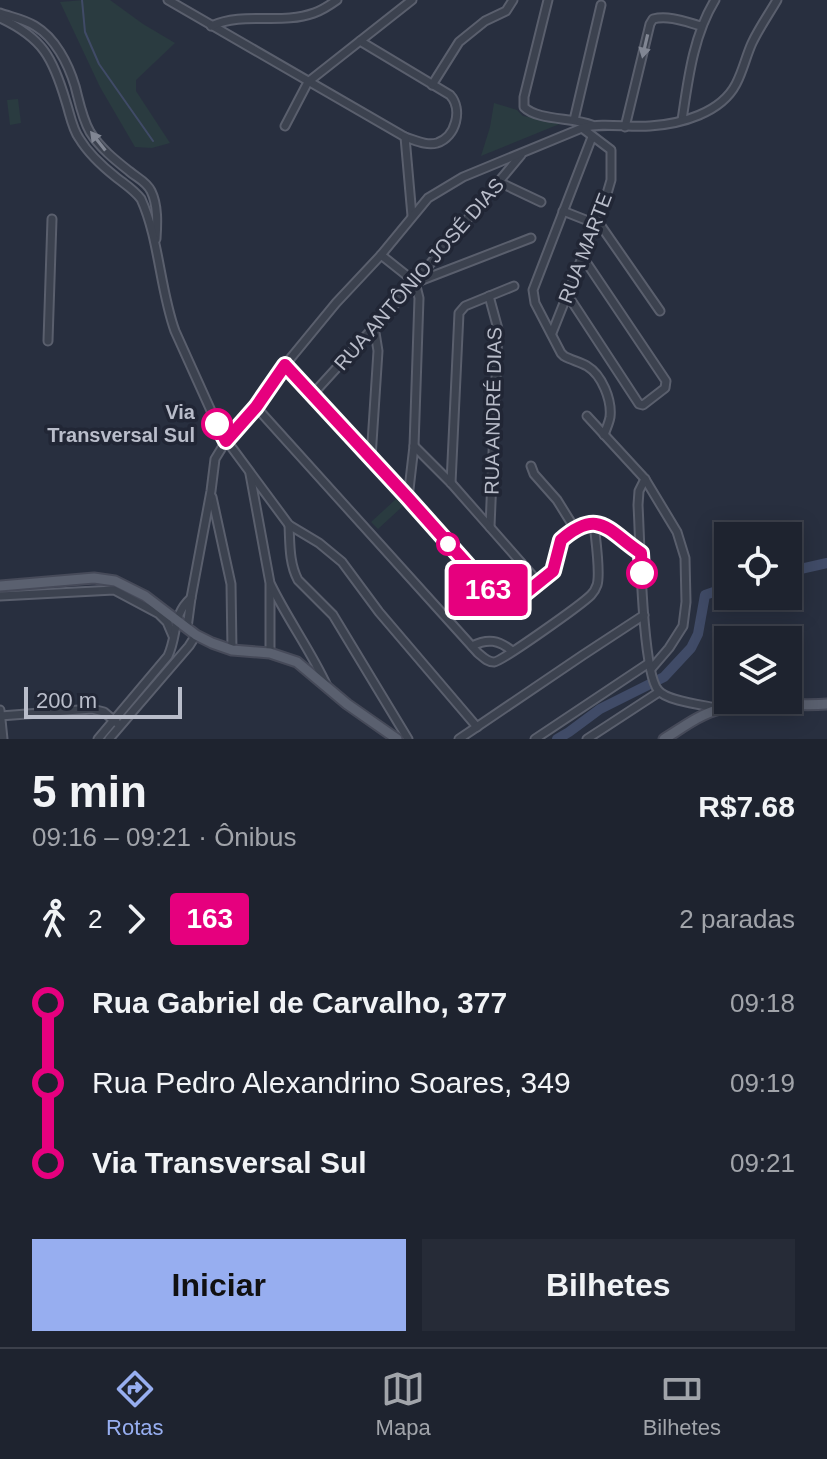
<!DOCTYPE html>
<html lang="pt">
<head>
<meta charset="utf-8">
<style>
	body { margin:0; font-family:Arial,sans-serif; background:#262b37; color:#f1f3f6; height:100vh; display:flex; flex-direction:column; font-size:30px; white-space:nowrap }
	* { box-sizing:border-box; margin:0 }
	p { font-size:26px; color:#a1a4aa }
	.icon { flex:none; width:44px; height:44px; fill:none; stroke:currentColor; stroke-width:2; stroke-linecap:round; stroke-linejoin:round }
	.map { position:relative; height:739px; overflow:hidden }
	.sheet { display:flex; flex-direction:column; background:#1e232f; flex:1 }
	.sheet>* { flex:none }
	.badge { padding:0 16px; border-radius:6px; font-size:28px; line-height:52px }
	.controls { position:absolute; left:714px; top:522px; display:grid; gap:16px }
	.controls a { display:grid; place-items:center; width:88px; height:88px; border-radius:0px; background:#1e232f; box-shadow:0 4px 20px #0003,0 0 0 2px #3c404b; font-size:40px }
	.scale { position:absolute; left:24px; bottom:20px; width:158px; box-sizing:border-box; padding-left:8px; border:4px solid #b9bdca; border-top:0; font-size:22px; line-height:28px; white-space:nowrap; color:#b9bdca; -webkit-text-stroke:6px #212635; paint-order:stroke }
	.map>.badge { position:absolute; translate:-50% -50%; box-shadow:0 0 0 4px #fff }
	.legs { display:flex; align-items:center; gap:12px; height:88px; padding:0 32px; font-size:26px }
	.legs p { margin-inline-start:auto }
	.headline { display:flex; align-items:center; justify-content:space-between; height:136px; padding:0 32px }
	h1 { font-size:44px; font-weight:700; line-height:60px }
	.cta { display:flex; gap:16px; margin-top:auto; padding:16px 32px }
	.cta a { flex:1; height:92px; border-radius:0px; background:#97aef0; color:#111; font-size:32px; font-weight:700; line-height:92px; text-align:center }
	.cta a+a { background:#262b37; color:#f1f3f6 }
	ul { padding:0 32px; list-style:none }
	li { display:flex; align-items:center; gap:28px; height:80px; font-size:30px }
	li i { display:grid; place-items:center; width:12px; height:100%; margin:0 10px; background:currentColor }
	li i::after { content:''; width:20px; height:20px; margin:-10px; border:6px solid; border-radius:50%; background:#1e232f }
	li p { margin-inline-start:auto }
	li:first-child i { background:linear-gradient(#0000 50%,currentColor 0) }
	li:last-child i { background:linear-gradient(currentColor 50%,#0000 0) }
	.menu { display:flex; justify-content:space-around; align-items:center; height:112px; border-top:2px solid #3c404b; background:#1e232f; font-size:22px; color:#a1a4aa }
	.menu a { display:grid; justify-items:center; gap:4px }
	.menu .selected { color:#97aef0 }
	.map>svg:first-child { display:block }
	.green { fill:#2a3b40 }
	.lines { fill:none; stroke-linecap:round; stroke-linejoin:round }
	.stream { stroke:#404b67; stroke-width:2 }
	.river { stroke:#404b67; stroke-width:10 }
	.minor-casing { stroke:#5a5f6d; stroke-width:11 }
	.major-casing { stroke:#464a59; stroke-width:13 }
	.minor { stroke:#3c424f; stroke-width:7 }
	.major { stroke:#5a606f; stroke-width:9 }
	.oneway { fill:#818693 }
	.line-1-casing { stroke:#fff; stroke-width:18 }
	.line-1 { stroke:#e6007e; stroke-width:12 }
	.stop-1-dot { fill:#fff; stroke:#e6007e; stroke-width:4 }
	.labels { text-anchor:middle; stroke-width:7; stroke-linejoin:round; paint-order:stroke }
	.street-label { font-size:20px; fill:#b9bdca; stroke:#212635 }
	.stop-label { font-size:20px; font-weight:bold; fill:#b9bdca; stroke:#212635; text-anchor:end }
</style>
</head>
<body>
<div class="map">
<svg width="827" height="739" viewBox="0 0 827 739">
	<rect width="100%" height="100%" fill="#282f3f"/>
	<g class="green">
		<polygon points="84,0 110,0 143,24 175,43 136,80 136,91 170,143 152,148 135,147 100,87 60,2"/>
		<polygon points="18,99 21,123 10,125 7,100"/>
		<polygon points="494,103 517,110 523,116 562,123 481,156 490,127"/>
		<polygon points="396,499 403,506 378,529 371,522"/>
	</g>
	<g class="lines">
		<polyline class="stream" points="82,0 85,32 99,64 153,141"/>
		<g class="river">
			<polyline points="788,568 796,570 827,563"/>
			<polyline points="557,739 569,732 600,709 664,677 691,648 698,634 705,595 728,587"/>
		</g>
		<defs>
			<g id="minor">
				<path d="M168 0 405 137C415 140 426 146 437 143 456 137 463 109 450 95L360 41"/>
				<path d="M548 0 524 97V107C538 121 573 117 592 125"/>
				<path d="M0 13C11 17 24 19 35 26 55 38 68 63 75 86 79 101 82 118 90 132 100 148 115 160 129 171 137 178 146 181 151 191 158 205 157 224 156 239"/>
				<path d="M0 18C43 38 53 58 66 102 70 114 72 128 79 138 88 153 103 167 117 178 126 185 134 190 141 199 159 238 160 290 175 331L221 433 289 525 319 543 342 562 379 612 477 727"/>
				<path d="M211 26C244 11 281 25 314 13 323 10 330 5 337 0"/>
				<polyline points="432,85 459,42 485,21 506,11 513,0"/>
				<polyline points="574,120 601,5"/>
				<path d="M682 120C688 80 693 36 715 0"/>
				<polyline points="285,126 308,82 412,0"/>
				<path d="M625 127 650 24 653 19C669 15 686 22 701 26"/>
				<polyline points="405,137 412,216"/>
				<path d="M592 137 533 290 535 303 561 353 564 356C571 360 580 362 587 366 602 375 612 400 610 417 609 423 606 429 604 435"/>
				<polyline points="499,182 541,202"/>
				<polyline points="563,211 601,226 660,311"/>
				<polyline points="381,255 415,282"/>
				<polyline points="417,282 531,238"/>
				<polyline points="567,294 639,404 643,405 665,388 666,381 582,256"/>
				<polyline points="489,296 498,329 490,527"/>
				<polyline points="552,333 606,197 611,180 611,150 582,128"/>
				<polyline points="48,341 52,219"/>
				<path d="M285 365 408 498 498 599 510 602 517 600 553 571 561 540C573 529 585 521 602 524L641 553"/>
				<polyline points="312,395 415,282 521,155"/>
				<path d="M256 407 478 653C483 657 487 662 494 662 502 661 581 605 591 595 593 593 596 588 597 585 601 573 595 536 594 523"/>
				<polyline points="587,416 645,479 677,532 685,558 686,602 683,626 669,648 651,669"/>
				<polyline points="414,446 451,483 539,583"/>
				<polyline points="371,458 378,351 374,326"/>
				<polyline points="531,466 534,474 557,500 575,529"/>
				<polyline points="250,474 270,583 270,653"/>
				<path d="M645 479 639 491 638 505C640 537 642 672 658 690 666 701 703 705 717 708"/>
				<polyline points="451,483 459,313 465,306 514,286"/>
				<polyline points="212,497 231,584 232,650"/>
				<polyline points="408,498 414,446 419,298 415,282"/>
				<path d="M289 525C290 544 289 563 298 580L333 615 408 739"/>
				<path d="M271 585C288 620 311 651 327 686"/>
				<polyline points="0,596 114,590 159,614 167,622 173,636"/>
				<path d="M187 628 191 598 211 491 215 459 226 441 256 407 285 365 336 303 381 255 428 198 463 177 582 128C604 122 628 128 650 126 681 124 721 113 736 84 743 71 746 56 752 43 759 28 769 14 777 0"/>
				<path d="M472 646C488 638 499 640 512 651"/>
				<polyline points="0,710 3,739"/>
				<polyline points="0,716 92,709 104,712 117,723"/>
				<path d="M98 739 168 656C178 634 172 615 191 598"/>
				<polyline points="109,739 189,646 196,635"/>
				<polyline points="459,739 583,655 644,615"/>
				<polyline points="535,739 649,663"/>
				<polyline points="587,739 659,692"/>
			</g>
			<g id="major">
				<polyline points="0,586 94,578 115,581 145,596 196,635 212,643 232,650 270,653 297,662 347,704 397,739"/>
				<path d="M664 739C682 728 700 714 720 709 753 699 792 707 827 704"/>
			</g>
		</defs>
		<use href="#minor" class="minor-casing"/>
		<use href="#major" class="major-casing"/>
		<use href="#minor" class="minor"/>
		<use href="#major" class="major"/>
	</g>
	<defs><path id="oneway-solid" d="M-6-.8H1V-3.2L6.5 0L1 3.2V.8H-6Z" transform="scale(2)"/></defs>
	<g class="oneway">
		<use href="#oneway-solid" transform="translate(645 46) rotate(103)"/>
		<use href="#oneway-solid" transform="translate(98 141) rotate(-128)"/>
	</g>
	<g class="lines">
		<defs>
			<path id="line-1" d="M217 424 226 441 256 407 285 365 408 498 498 599 510 602 517 600 553 571 561 540C599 507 608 531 641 553L642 573"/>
		</defs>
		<use href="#line-1" class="line-1-casing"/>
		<use href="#line-1" class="line-1"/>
	</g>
	<g class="stop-1-dot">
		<circle cx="217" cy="424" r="14"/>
		<circle cx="448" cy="544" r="10"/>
		<circle cx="642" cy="573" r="14"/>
	</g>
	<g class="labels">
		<g class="street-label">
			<text transform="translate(585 248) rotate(-69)" y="7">RUA MARTE</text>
			<text transform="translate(419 274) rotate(-49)" y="7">RUA ANTÔNIO JOSÉ DIAS</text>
			<text transform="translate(493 411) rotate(-89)" y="7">RUA ANDRÉ DIAS</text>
		</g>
		<g class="stop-label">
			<text x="195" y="419">Via<tspan x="195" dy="23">Transversal Sul</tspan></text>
		</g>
	</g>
</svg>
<div class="controls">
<a><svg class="icon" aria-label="locate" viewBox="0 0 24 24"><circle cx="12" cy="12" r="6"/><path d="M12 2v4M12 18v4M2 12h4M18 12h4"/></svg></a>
<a><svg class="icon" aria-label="layers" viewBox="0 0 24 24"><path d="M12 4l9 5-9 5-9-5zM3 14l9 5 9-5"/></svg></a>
</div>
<div class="scale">200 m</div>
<b class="badge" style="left:488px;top:590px;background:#e6007e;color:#fff">163</b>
</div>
<section class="sheet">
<div class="headline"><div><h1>5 min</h1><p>09:16 – 09:21 · Ônibus</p></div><b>R$7.68</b></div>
<div class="legs"><svg class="icon" aria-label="walk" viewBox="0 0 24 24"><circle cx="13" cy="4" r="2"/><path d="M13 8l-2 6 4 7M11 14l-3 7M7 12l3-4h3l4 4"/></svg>2<svg class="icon" aria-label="forward" viewBox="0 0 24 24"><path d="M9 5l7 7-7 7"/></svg><b class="badge" style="background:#e6007e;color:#fff">163</b><p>2 paradas</p></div>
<ul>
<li><i style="color:#e6007e"></i><b>Rua Gabriel de Carvalho, 377</b><p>09:18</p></li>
<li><i style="color:#e6007e"></i><span>Rua Pedro Alexandrino Soares, 349</span><p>09:19</p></li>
<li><i style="color:#e6007e"></i><b>Via Transversal Sul</b><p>09:21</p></li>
</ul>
<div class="cta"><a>Iniciar</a><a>Bilhetes</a></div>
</section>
<nav class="menu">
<a class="selected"><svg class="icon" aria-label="directions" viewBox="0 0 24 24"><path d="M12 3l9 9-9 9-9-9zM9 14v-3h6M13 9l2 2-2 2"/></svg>Rotas</a>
<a><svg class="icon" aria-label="map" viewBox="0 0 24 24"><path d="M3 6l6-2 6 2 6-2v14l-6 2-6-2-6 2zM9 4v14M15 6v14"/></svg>Mapa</a>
<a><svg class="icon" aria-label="tickets" viewBox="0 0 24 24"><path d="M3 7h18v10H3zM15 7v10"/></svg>Bilhetes</a>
</nav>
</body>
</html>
